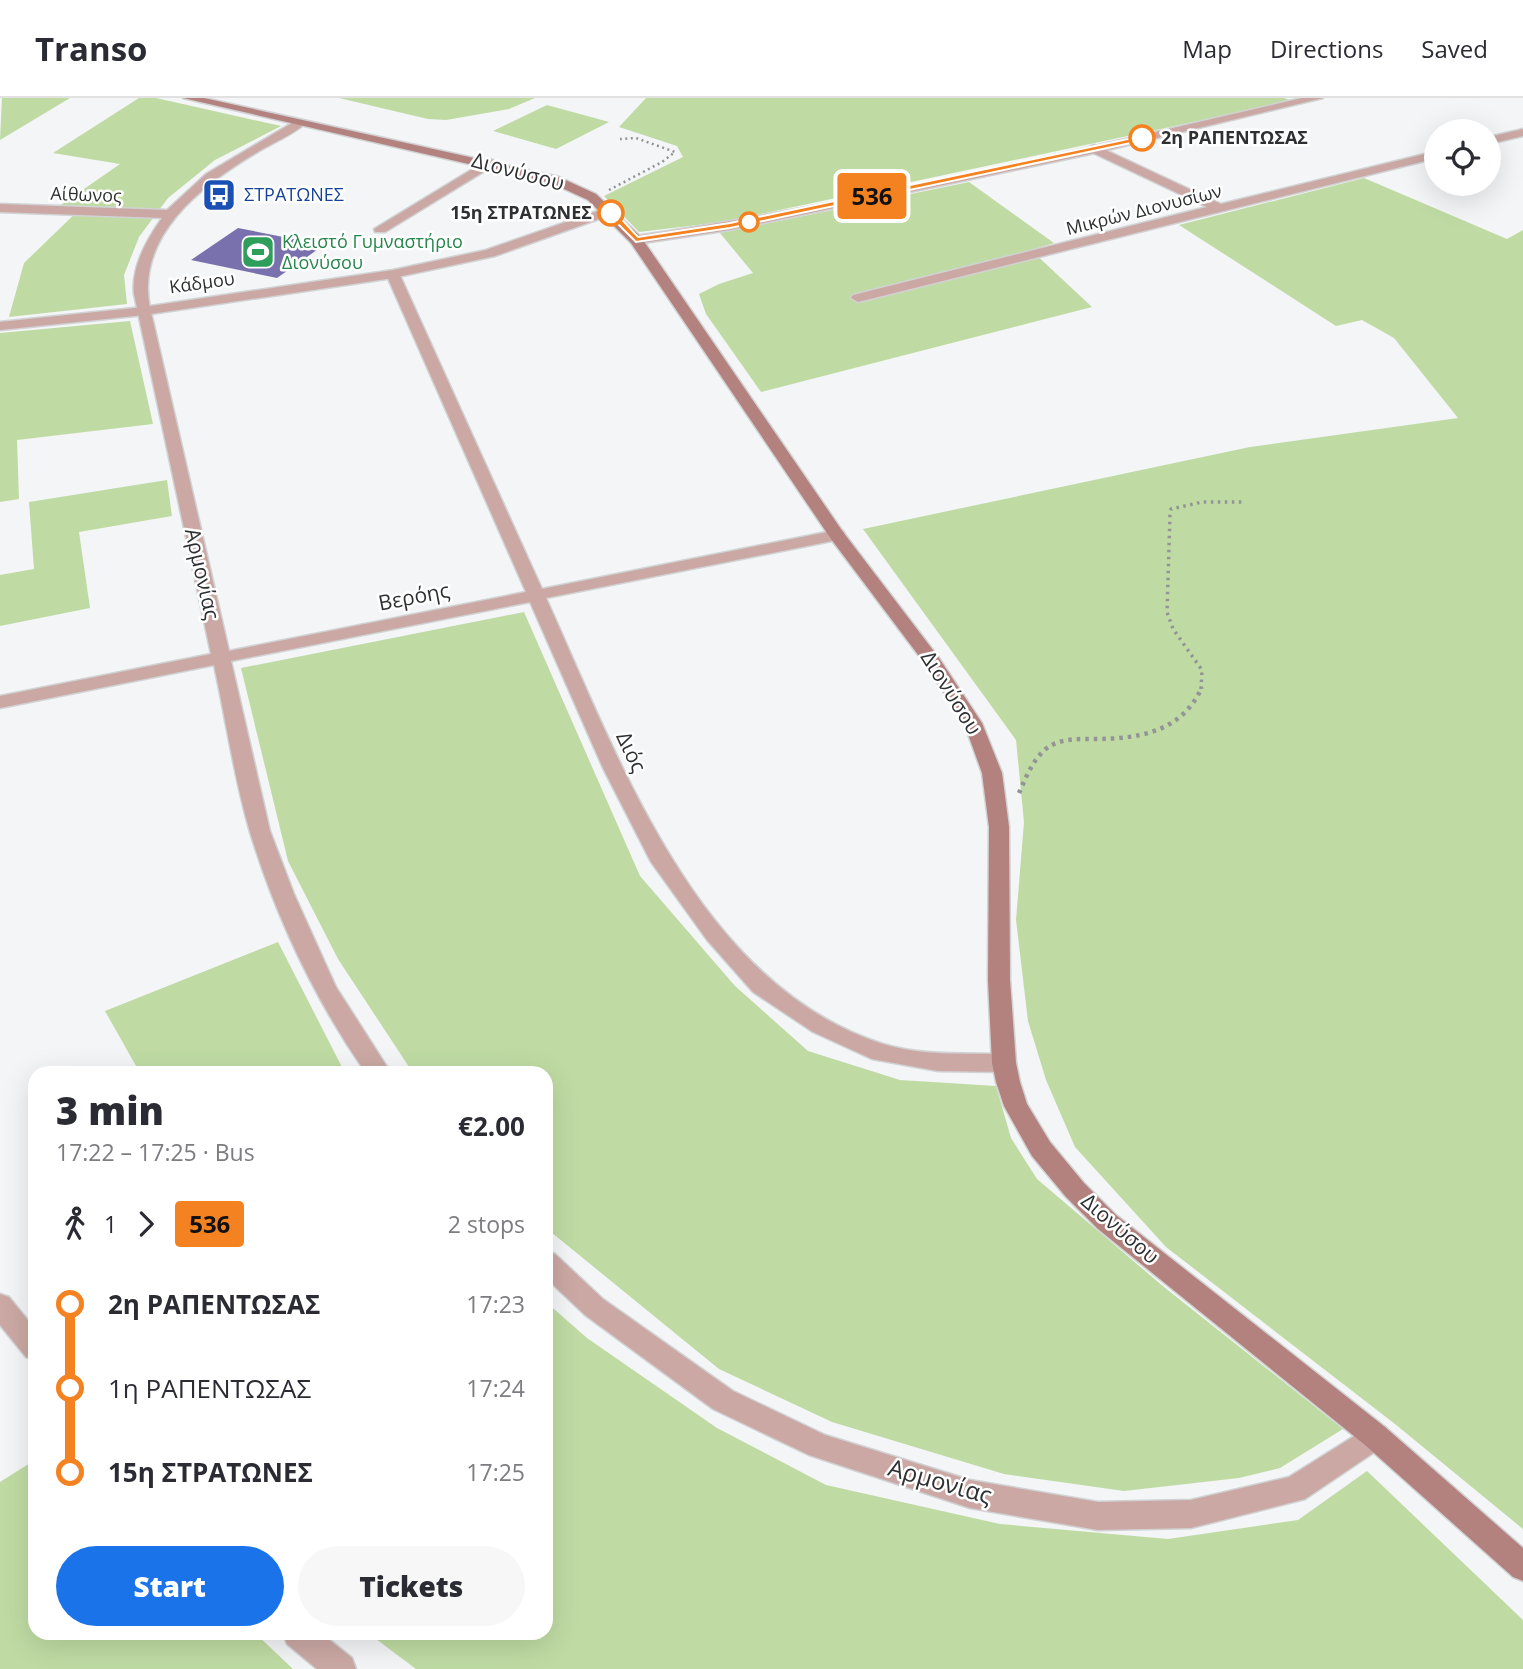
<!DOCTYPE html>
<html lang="en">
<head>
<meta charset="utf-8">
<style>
	body { margin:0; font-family:"Open Sans",sans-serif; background:#f7f7f7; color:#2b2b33; height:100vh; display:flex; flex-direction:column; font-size:26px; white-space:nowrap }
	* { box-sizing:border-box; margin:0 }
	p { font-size:23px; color:#7c7c81 }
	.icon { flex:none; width:38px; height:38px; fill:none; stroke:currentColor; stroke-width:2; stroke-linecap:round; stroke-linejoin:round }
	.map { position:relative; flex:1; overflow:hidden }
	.drawer { position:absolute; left:28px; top:968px; width:525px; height:574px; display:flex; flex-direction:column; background:#fff; border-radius:21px; box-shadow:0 7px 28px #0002 }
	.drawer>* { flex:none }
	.badge { padding:0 14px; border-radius:5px; font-size:24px; line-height:46px }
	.controls { position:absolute; left:1424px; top:21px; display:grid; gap:14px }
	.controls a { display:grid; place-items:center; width:77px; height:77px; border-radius:50%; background:#fff; box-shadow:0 7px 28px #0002; font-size:35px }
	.map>.badge { position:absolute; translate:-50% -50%; box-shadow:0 0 0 4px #fff }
	.legs { display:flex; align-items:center; gap:10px; height:77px; padding:0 28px; font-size:23px }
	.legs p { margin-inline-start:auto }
	.overview { display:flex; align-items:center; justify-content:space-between; height:119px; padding:0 28px }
	h1 { font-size:38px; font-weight:800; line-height:52px }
	.action { display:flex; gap:14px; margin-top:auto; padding:14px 28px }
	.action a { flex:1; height:80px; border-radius:42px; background:#1a73e8; color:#fff; font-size:28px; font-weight:800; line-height:80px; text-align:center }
	.action a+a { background:#f7f7f7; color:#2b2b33 }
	ul { padding:0 28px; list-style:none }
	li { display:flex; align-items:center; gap:24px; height:84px; font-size:26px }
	li i { display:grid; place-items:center; width:10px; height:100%; margin:0 9px; background:currentColor }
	li i::after { content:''; width:18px; height:18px; margin:-9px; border:5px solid; border-radius:50%; background:#fff }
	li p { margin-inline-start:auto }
	li:first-child i { background:linear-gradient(#0000 50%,currentColor 0) }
	li:last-child i { background:linear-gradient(currentColor 50%,#0000 0) }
	header { display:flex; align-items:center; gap:42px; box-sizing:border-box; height:98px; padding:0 35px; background:#fff; border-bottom:2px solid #e1e1e2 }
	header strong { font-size:33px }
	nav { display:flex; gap:38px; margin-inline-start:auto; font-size:24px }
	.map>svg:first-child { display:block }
	.green { fill:#bfdba3 }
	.building { fill:#7971ad }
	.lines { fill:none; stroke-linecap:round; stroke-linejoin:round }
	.minor-casing { stroke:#d0d2d3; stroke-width:3 }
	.tertiary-casing { stroke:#d0d2d3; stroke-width:3 }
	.secondary-casing { stroke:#d0d2d3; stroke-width:3 }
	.path-far2 { stroke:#929495; stroke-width:2.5; stroke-dasharray:2 3.5; stroke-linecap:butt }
	.path-far1 { stroke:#929495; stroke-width:3.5; stroke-dasharray:2.5 4.5; stroke-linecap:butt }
	.path { stroke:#929495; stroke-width:4.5; stroke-dasharray:3.5 5; stroke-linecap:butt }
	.minor { fill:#cba8a4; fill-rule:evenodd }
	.tertiary { fill:#cba8a4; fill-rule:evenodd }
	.secondary { fill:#b4827e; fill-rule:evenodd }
	.line-1 { fill:#f58220; stroke:#fff; stroke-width:2 }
	.stop-1-dot { fill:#fff; stroke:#f58220; stroke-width:3.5 }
	.labels { text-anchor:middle; stroke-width:5; stroke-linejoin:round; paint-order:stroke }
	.far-stop-label { font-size:18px; font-weight:bold; fill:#2f3031; stroke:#fff; text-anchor:start }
	.far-street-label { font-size:18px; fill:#2f3031; stroke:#fff }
	.far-transit-label { font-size:18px; fill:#164399; stroke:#fff; text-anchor:start }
	.far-leisure-label { font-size:18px; fill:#27864d; stroke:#fff; text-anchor:start }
	.street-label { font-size:21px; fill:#2f3031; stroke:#fff }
	.near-street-label { font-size:24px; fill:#2f3031; stroke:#fff }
</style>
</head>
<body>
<header>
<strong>Transo</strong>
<nav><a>Map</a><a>Directions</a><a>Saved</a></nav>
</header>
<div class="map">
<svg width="1523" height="1571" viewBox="0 0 1523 1571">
	<rect width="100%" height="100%" fill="#f3f5f7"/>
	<g class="green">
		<polygon points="2,0 70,0 0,42"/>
		<polygon points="139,0 156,0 281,28 215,62 168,100 139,139 124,177 127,206 9,219 24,165 83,108 61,107 120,66 53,55"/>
		<polygon points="339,0 535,0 509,11 446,22 428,21"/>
		<polygon points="646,0 1284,0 1292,3 723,124 639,134 604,98 683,59 677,48 619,29"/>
		<polygon points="547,7 609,24 556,51 493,33"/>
		<polygon points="1364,80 1507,141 1523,132 1523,1431 1395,1326 1166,1149 1075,1049 1046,982 1028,923 1016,822 1024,724 1016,642 863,431 1250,349 1458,320 1394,240 1362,222 1336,228 1179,127"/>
		<polygon points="969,84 1054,145 1031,152 1092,209 761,294 706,216 699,196 719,186 753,175 720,135"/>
		<polygon points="130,223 153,326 17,342 19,401 0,404 0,235"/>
		<polygon points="167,382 172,418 79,434 90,510 0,528 0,477 34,471 29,404"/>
		<polygon points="524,514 640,778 735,888 808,953 900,982 996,988 1011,1040 1037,1081 1164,1189 1343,1331 1280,1370 1239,1380 1124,1393 1004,1376 832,1324 719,1271 546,1130 546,975 413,975 338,861 288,763 241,570"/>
		<polygon points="278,844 345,975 140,975 105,913"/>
		<polygon points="546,1204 587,1240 717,1330 826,1387 1000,1426 1168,1441 1298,1422 1367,1373 1523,1522 1523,1571 416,1571 368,1535 546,1535"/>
		<polygon points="35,1362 35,1535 255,1535 293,1571 0,1571 0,1384"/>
	</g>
	<polygon class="building" points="238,130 324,147 277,180 191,162"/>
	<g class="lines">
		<defs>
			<g id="minor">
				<path d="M297 22 307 24C293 37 272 45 256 55 202 87 135 138 150 210L229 553 526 494 386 176 388 173H398L542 491 837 432 843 433 845 437 837 442 546 500C619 661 698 887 883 946 921 958 965 955 1004 956L1012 959 1016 965 1012 971 1004 974 938 973 872 961 813 934 753 894 707 842 651 764 603 670 530 504 231 563 270 733 294 796 336 889 391 975H366C315 902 276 819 250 734 234 680 226 622 214 567L0 610V598L211 556 134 196C131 169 147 141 162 120L0 114V106L167 112 206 76Z"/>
				<polygon points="1523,31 1523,38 1489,46 1489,39"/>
				<polygon points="1095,47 1221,106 1437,53 1437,60 858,204 851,200 853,197 1207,109 1091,54 1091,48"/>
				<polygon points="489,61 493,62 493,68 385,134 375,134 374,131"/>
				<polygon points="546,1153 555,1156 603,1201 733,1293 825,1337 970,1382 1098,1404 1191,1402 1289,1379 1375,1325 1385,1329 1389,1338 1385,1347 1305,1401 1191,1430 1098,1432 970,1410 809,1357 713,1311 585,1217 546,1180"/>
				<polygon points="0,1196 9,1199 35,1231 35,1263 26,1259 0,1227"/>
				<polygon points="283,1535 321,1535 352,1560 356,1571 317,1571 287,1546"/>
			</g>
			<g id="tertiary">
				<path d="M1302 0H1323L1095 55 730 132 636 146 630 142 636 138C860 105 1082 51 1302 0Z"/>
				<polygon points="609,109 615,113 613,116 495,158 393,180 144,217 0,232 0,224 144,209 393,172 486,152"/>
			</g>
			<polygon id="secondary" points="183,0 204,0 559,79 596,96 641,139 843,434 939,560 982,625 1002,675 1009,729 1010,882 1016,965 1020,984 1027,1006 1050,1044 1084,1085 1116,1117 1385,1329 1523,1450 1523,1483 1513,1479 1365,1347 1098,1131 1066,1099 1032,1058 1004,1008 996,984 992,965 988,882 989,729 982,675 964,625 925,566 831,441 631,145 588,102 551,85"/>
		</defs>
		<use href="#minor" class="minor-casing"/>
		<use href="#tertiary" class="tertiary-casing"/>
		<use href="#secondary" class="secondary-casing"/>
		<polyline class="path-far2" points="609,92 662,64 675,54 636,40 620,41"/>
		<polyline class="path-far1" points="1201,591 1202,572 1173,531 1167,514 1170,417 1171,411 1202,404 1244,404"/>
		<path class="path" d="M1019 695C1026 679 1033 661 1047 650 1061 640 1078 641 1094 641 1139 641 1182 634 1202 589"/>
		<use href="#minor" class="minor"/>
		<use href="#tertiary" class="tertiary"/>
		<use href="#secondary" class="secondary"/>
	</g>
	<polygon class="line-1" points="1142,38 1145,42 730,130 636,144 607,115 614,113 638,139 730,125"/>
	<defs>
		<symbol id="bus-square" viewBox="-11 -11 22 22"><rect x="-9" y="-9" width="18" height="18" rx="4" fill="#1a4fb4" stroke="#fff"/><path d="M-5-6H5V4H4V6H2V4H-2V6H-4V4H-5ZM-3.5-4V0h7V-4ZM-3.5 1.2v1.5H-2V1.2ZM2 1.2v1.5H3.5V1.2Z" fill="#fff"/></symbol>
		<symbol id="stadium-square" viewBox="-11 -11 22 22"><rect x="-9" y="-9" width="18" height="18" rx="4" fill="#2e9e5b" stroke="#fff"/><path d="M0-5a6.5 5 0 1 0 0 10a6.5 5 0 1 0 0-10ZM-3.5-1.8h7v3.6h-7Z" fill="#fff"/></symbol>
	</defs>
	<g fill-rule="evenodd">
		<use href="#bus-square" x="200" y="78" width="38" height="38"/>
		<use href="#stadium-square" x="239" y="135" width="38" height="38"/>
	</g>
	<g class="stop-1-dot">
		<circle cx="1142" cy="40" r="12"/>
		<circle cx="611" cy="115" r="12"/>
		<circle cx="749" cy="124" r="9"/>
	</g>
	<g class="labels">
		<g class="far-stop-label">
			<text x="1161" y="46">2η ΡΑΠΕΝΤΩΣΑΣ</text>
			<text x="592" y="121" text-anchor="end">15η ΣΤΡΑΤΩΝΕΣ</text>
		</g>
		<g class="far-street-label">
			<text transform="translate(86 97) rotate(2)" y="6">Αίθωνος</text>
			<text transform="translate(1144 112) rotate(-14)" y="6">Μικρών Διονυσίων</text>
			<text transform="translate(202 185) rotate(-8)" y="6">Κάδμου</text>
		</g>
		<g class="far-transit-label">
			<text x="244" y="103">ΣΤΡΑΤΩΝΕΣ</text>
		</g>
		<g class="far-leisure-label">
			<text x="282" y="150">Κλειστό Γυμναστήριο<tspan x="282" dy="21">Διονύσου</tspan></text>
		</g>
		<g class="street-label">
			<text transform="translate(518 74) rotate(15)" y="7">Διονύσου</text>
			<text transform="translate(202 476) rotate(77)" y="7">Αρμονίας</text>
			<text transform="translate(414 499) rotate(-11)" y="7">Βερόης</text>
			<text transform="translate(951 595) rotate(58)" y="7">Διονύσου</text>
			<text transform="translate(631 654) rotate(65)" y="7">Διός</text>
			<text transform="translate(1120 1131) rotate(41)" y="7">Διονύσου</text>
		</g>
		<g class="near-street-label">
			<text transform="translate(940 1384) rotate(16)" y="8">Αρμονίας</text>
		</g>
	</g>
</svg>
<div class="controls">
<a><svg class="icon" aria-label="locate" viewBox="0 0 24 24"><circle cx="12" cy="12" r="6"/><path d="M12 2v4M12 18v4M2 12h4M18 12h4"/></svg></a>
</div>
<b class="badge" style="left:872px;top:98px;background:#f58220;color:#111">536</b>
<section class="drawer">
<div class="overview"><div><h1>3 min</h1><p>17:22 – 17:25 · Bus</p></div><b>€2.00</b></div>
<div class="legs"><svg class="icon" aria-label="walk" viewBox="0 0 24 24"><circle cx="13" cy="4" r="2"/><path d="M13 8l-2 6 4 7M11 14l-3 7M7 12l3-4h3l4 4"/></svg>1<svg class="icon" aria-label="forward" viewBox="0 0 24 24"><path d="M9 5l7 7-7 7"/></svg><b class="badge" style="background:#f58220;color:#111">536</b><p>2 stops</p></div>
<ul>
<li><i style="color:#f58220"></i><b>2η ΡΑΠΕΝΤΩΣΑΣ</b><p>17:23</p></li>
<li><i style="color:#f58220"></i><span>1η ΡΑΠΕΝΤΩΣΑΣ</span><p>17:24</p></li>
<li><i style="color:#f58220"></i><b>15η ΣΤΡΑΤΩΝΕΣ</b><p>17:25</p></li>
</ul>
<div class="action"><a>Start</a><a>Tickets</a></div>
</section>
</div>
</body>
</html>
